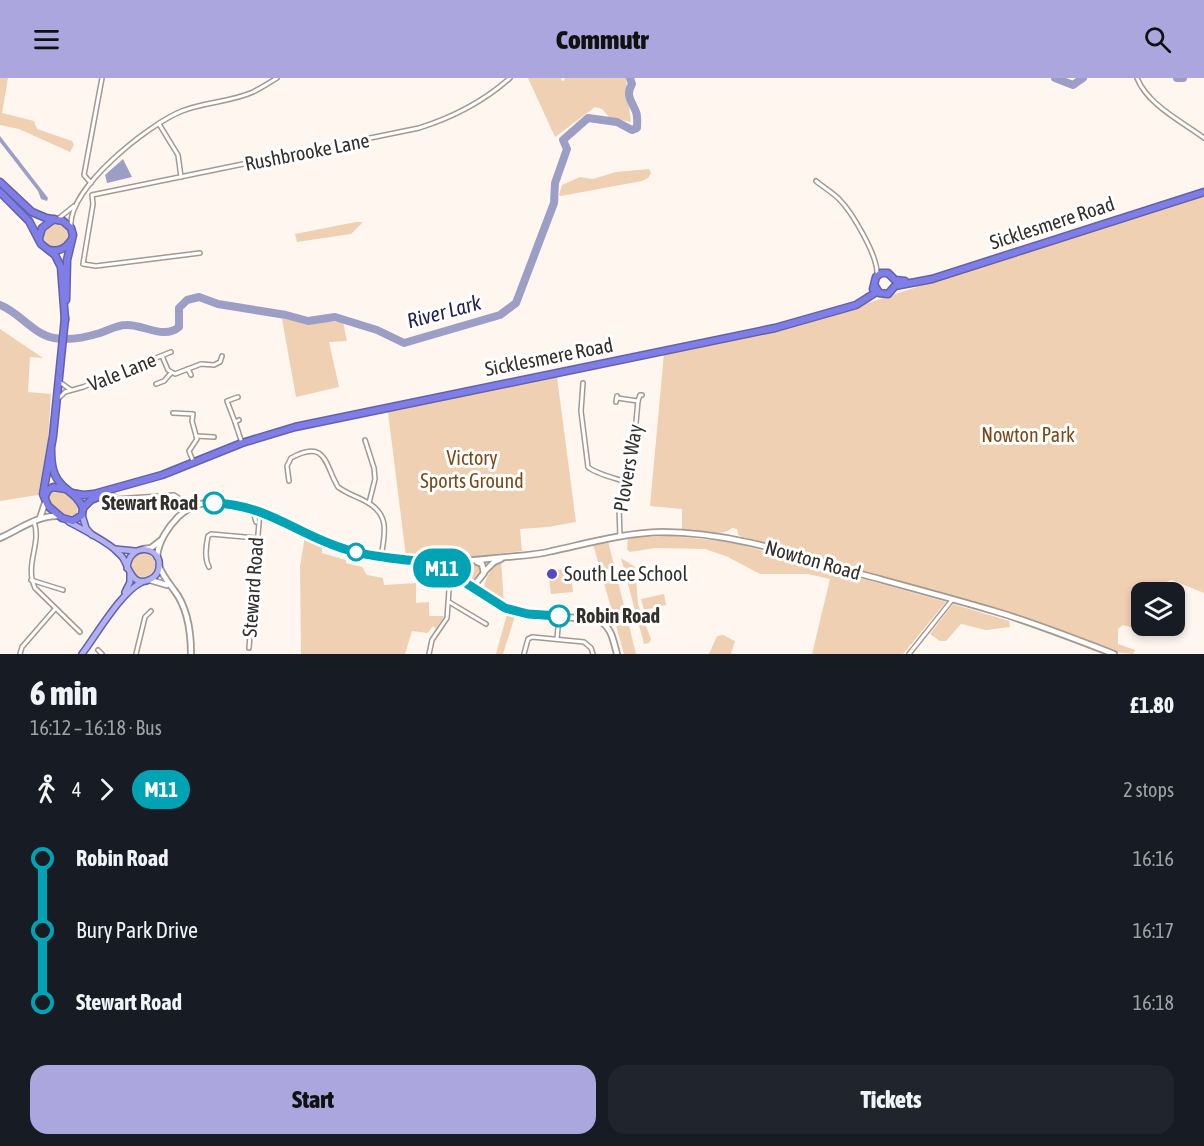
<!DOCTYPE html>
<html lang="en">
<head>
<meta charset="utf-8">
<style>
	body { margin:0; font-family:"Asap Condensed",sans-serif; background:#20242c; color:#f1f3f6; height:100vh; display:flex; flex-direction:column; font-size:22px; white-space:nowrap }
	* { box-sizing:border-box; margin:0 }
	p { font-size:20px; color:#9ea1a6 }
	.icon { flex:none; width:33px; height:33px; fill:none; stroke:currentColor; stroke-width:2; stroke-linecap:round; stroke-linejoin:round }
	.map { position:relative; height:576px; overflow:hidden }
	.panel { display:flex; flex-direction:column; background:#171b24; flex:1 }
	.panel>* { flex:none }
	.badge { padding:0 12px; border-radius:20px; font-size:21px; line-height:39px }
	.buttons { position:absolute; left:1131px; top:504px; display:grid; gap:12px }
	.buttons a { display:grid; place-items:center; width:54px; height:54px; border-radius:12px; background:#171b24; box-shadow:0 3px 9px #0003; font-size:30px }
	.map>.badge { position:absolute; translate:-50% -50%; box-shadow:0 0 0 3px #fff }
	.legs { display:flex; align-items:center; gap:9px; height:66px; padding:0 30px; font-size:20px }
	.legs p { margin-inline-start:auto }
	.head { display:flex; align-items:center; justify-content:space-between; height:102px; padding:0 30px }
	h1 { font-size:33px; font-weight:800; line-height:45px }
	.primary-button { display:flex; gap:12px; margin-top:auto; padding:12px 30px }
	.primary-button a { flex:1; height:69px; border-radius:18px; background:#aba6de; color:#111; font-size:24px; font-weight:800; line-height:69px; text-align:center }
	.primary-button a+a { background:#20242c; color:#f1f3f6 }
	ul { padding:0 30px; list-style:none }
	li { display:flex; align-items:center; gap:21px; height:72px; font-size:22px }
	li i { display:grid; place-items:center; width:9px; height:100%; margin:0 8px; background:currentColor }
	li i::after { content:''; width:15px; height:15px; margin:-8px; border:4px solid; border-radius:50%; background:#171b24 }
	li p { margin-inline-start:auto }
	li:first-child i { background:linear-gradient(#0000 50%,currentColor 0) }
	li:last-child i { background:linear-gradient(currentColor 50%,#0000 0) }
	header { display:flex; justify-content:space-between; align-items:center; height:78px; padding:0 30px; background:#aba6de; color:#111; font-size:27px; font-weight:800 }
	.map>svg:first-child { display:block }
	.green { fill:#f0d0b2 }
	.water { fill:#9c9ec6 }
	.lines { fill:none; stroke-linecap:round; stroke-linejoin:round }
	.river { stroke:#9c9ec6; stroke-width:8 }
	.street-casing { stroke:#a39990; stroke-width:6 }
	.secondary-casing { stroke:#a39990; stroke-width:8 }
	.primary-casing { stroke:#6462a6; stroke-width:8 }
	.highway-casing { stroke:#6462a6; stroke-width:9 }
	.street { stroke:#fff; stroke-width:3 }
	.secondary { stroke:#fff; stroke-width:4.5 }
	.primary { stroke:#b2b1f1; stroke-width:5 }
	.highway { stroke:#7f7de8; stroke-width:6 }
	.line-1-casing { stroke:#fff; stroke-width:14 }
	.line-1 { stroke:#00a3b4; stroke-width:9 }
	.stop-1-dot { fill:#fff; stroke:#00a3b4; stroke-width:3 }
	.poi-dot { fill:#5548c0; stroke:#fff; stroke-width:2 }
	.labels { text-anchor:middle; stroke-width:6; stroke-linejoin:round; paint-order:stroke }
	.street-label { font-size:20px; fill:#332f2b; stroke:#fff }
	.park-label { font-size:20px; fill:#784b19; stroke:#fff }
	.stop-label { font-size:20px; font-weight:bold; fill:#332f2b; stroke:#fff; text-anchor:end }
	.poi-label { font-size:20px; fill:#332f2b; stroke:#fff; text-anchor:start }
	.water-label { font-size:21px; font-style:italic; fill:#252254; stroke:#fff }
</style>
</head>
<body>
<header><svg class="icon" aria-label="menu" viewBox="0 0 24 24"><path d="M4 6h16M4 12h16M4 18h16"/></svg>Commutr<svg class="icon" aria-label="search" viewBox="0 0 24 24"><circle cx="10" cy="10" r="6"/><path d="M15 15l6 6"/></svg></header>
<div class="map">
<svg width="1204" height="576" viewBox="0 0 1204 576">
	<rect width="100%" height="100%" fill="#fff6ef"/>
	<g class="green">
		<polygon points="0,0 8,0 2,35 34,43 37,51 72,63 74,67 70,74 19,51 0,47"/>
		<polygon points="528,0 561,0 561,2 564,3 565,0 626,0 631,44 609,39 602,31 595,29 555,59"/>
		<polygon points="649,91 651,95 648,100 642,103 561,118 559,117 562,107 580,99 593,101 616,94"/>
		<path d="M1204 116V515L1172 502 1166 504 1167 514H1142V552L1123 547 1118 551V566L1135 572 1133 576 1115 574 995 530 742 459 738 457 737 451 732 450C721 460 696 452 682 452V431L650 428 664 275 760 256 852 230Z"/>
		<polygon points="356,144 363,144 351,156 297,164 295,156"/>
		<circle cx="56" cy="158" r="13"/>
		<polygon points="282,241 343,244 347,263 329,264 339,309 296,319"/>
		<polygon points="0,251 43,280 30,279 28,314 51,316 48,362 38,417 0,423"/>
		<polygon points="557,299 576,444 548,449 520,451 522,473 451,481 406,479 388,334 469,316"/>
		<path d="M61 411 68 415 78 428 77 435 72 439C61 439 49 428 48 418L51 412Z"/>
		<polygon points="305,458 322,466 322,475 346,482 346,485 362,489 367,497 383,500 384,507 416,505 416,525 429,524 429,538 444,538 436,551 433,548 428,555 412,553 405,576 301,576 300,488"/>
		<polygon points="671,458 731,464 946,524 903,576 812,576 830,501 808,496 760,496 728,479 705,471 655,470 630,474 627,471 628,460"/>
		<polygon points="608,463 636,576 624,576 593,466"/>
		<circle cx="143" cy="487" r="12"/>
		<polygon points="621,480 635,489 638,526 651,561 649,565 644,566"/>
		<path d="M501 482 504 525 496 523 484 515C483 502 491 490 501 482Z"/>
		<polygon points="475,485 479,487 481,494 472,503 469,503 458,496 456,491 459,487"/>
		<polygon points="570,490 573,514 551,516 548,493"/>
		<polygon points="664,516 666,527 644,532 641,521"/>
		<polygon points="953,526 1009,543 1010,549 986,552 961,546 946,563 940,563 930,556"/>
		<polygon points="507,536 515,538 503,576 496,576"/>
		<polygon points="723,557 735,563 731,576 709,576 717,558"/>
	</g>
	<g class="water">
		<polygon points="0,58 48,120 47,123 41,121 38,113 0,64"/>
		<polygon points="123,81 132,99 107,105 105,97"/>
	</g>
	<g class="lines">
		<g class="river">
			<polyline points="1055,0 1073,7 1083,0"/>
			<polyline points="1177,0 1183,0"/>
			<path d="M0 227C19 234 34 257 54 260 69 263 87 259 100 255 109 252 117 247 126 247 143 246 164 262 179 249V230L187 222 199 219 218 226 286 237 308 243 335 239 377 252 404 265 500 237 516 225 554 125 555 105 567 71 563 62 588 40 617 44 632 52 637 50C637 45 638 39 636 34 632 23 625 18 632 6L630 0"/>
		</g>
		<defs>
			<g id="street">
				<path d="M1137 0C1148 27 1181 43 1204 60"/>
				<polyline points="159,46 178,77 181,99"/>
				<path d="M816 103C823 109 832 114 839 121 852 134 878 178 877 196"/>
				<polyline points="91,105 84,97 102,0"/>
				<polyline points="58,141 74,128"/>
				<path d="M71 148C68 110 149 46 182 33 204 24 231 24 253 14 261 10 269 5 277 0"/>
				<path d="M200 175 96 188 83 186 93 126 92 117 419 50C454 39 483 24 510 0"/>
				<polyline points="162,278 168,292 175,296 201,286 214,287 220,284 222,278"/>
				<polyline points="188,291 191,297"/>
				<polyline points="61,305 71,312"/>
				<path d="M583 305 581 333 588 389C596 396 615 400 626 404"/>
				<polyline points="156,306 164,303 171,295"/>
				<polyline points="60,319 65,314 83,309 171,274"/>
				<polyline points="617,320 638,323"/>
				<polyline points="616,324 617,318"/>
				<polyline points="173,335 193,336 192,343 197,361 189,373 193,383"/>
				<polyline points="239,342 235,344 242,365"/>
				<polyline points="235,344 227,323 238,319"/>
				<polyline points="196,358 214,359"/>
				<polyline points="365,362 374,390 375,401 369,425"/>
				<path d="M289 403 287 388 291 380C327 360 325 388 338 409 346 415 355 418 363 422 391 435 385 455 381 479"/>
				<polyline points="114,418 115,421 174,417 183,423 188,432"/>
				<polyline points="252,430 256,444"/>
				<path d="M34 444C42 465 24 487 35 510L80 554"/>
				<polyline points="620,458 619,430 632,387 638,323 640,317 642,317"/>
				<path d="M209 489C204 480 206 468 208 458L211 456 257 460"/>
				<polyline points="31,502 63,512"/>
				<polyline points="449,524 486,546"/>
				<polyline points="557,561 559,538"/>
				<polyline points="249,570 260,432"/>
				<polyline points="98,572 102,576"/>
				<polyline points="20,576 22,569 55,531"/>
				<polyline points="136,576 145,539 151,533"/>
				<polyline points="429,576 432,562 447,540 449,512 455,499"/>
				<polyline points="524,576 528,561 532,559 584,564 591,570 593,576"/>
				<polyline points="909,576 952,522"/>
			</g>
			<g id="secondary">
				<polyline points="40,440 45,425"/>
				<path d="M0 460C18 452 38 437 58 438"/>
				<polyline points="143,471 151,470 160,463"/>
				<path d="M157 479C158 464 168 449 178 439 221 397 292 453 334 468 360 477 387 480 414 483 442 485 469 483 496 480 514 478 533 478 552 473 589 465 623 455 662 454 731 454 796 477 861 496 905 508 950 520 994 533 1035 545 1075 561 1114 576"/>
				<path d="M432 485C457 494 477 517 502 529 531 542 567 537 598 542 612 549 613 562 617 576"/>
				<path d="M159 488C163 498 168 504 174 512 188 530 191 555 191 576"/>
				<polyline points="484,494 494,484 501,481"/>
				<polyline points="455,499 454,489 460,484"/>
				<polyline points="150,502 167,507"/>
				<polyline points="472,510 484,495 482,486 477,484"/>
			</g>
			<g id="primary">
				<polyline points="82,437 86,450 92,457"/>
				<path d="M69 444C84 452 100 460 113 470 116 473 120 476 123 480 129 490 133 511 151 501 155 499 158 495 159 490 163 468 129 463 127 490"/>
				<polyline points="115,471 135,473"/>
				<polyline points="125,514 130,504 130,496"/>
				<path d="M82 576C97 556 121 514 142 504"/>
			</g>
			<g id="highway">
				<polyline points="0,104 32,134 46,140 63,143 71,150 73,157 67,182 66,222"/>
				<polyline points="0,114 29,143 41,166 55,177 61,189 65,242"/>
				<polyline points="39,160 42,150 54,141"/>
				<path d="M49 172C59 174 65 171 71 163"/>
				<polyline points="875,208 879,215 888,216 895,208 932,201 1204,114"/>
				<polyline points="873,211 876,199 881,195 888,195 895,202 905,203"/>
				<path d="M51 370C51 386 52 398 64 409 72 416 79 420 83 430L82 437 73 443 62 440 48 428 43 416 53 358 65 240"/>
				<polyline points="72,415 83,417 94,416 162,397 242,365 295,349 775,250 856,227 878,213"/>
				<polyline points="45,418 48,412 53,409 66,411"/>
				<polyline points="83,430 91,422 103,417"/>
			</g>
		</defs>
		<use href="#street" class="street-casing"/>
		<use href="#secondary" class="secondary-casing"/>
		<use href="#primary" class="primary-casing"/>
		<use href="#highway" class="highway-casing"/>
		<use href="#street" class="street"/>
		<use href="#secondary" class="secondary"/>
		<use href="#primary" class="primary"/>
		<use href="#highway" class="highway"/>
	</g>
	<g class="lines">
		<defs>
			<path id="line-1" d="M214 425C270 427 298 458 348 472 364 477 381 479 398 481 412 483 426 482 439 488L505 530 528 536 559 538"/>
		</defs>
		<use href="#line-1" class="line-1-casing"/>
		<use href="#line-1" class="line-1"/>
	</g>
	<g class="stop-1-dot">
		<circle cx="214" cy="425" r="10"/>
		<circle cx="356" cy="474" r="8"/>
		<circle cx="559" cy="538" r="10"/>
	</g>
	<circle class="poi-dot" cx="552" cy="496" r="6"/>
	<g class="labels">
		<g class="street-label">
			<text transform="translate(307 74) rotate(-11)" y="7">Rushbrooke Lane</text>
			<text transform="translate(1052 145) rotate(-18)" y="7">Sicklesmere Road</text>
			<text transform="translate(549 279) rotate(-11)" y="7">Sicklesmere Road</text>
			<text transform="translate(122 294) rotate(-22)" y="7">Vale Lane</text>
			<text transform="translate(628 390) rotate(-80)" y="7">Plovers Way</text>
			<text transform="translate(813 482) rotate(16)" y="7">Nowton Road</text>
			<text transform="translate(253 509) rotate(-86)" y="7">Steward Road</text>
		</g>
		<g class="park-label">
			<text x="1028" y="364">Nowton Park</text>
			<text x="472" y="387">Victory<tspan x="472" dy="23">Sports Ground</tspan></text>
		</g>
		<g class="stop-label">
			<text x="198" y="432">Stewart Road</text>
			<text x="576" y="545" text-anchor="start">Robin Road</text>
		</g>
		<g class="poi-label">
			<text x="564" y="503">South Lee School</text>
		</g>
		<g class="water-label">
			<text transform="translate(444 234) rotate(-15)" y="7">River Lark</text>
		</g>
	</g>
</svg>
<div class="buttons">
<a><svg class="icon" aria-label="layers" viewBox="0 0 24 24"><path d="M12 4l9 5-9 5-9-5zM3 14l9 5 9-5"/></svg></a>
</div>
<b class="badge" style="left:442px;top:490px;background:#00a3b4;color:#fff">M11</b>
</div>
<section class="panel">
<div class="head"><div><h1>6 min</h1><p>16:12 – 16:18 · Bus</p></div><b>£1.80</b></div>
<div class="legs"><svg class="icon" aria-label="walk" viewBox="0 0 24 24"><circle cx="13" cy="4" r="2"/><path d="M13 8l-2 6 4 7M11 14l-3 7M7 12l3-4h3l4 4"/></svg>4<svg class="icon" aria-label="forward" viewBox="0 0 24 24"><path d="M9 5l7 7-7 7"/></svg><b class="badge" style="background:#00a3b4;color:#fff">M11</b><p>2 stops</p></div>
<ul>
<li><i style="color:#00a3b4"></i><b>Robin Road</b><p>16:16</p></li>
<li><i style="color:#00a3b4"></i><span>Bury Park Drive</span><p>16:17</p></li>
<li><i style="color:#00a3b4"></i><b>Stewart Road</b><p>16:18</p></li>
</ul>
<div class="primary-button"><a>Start</a><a>Tickets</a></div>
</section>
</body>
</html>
